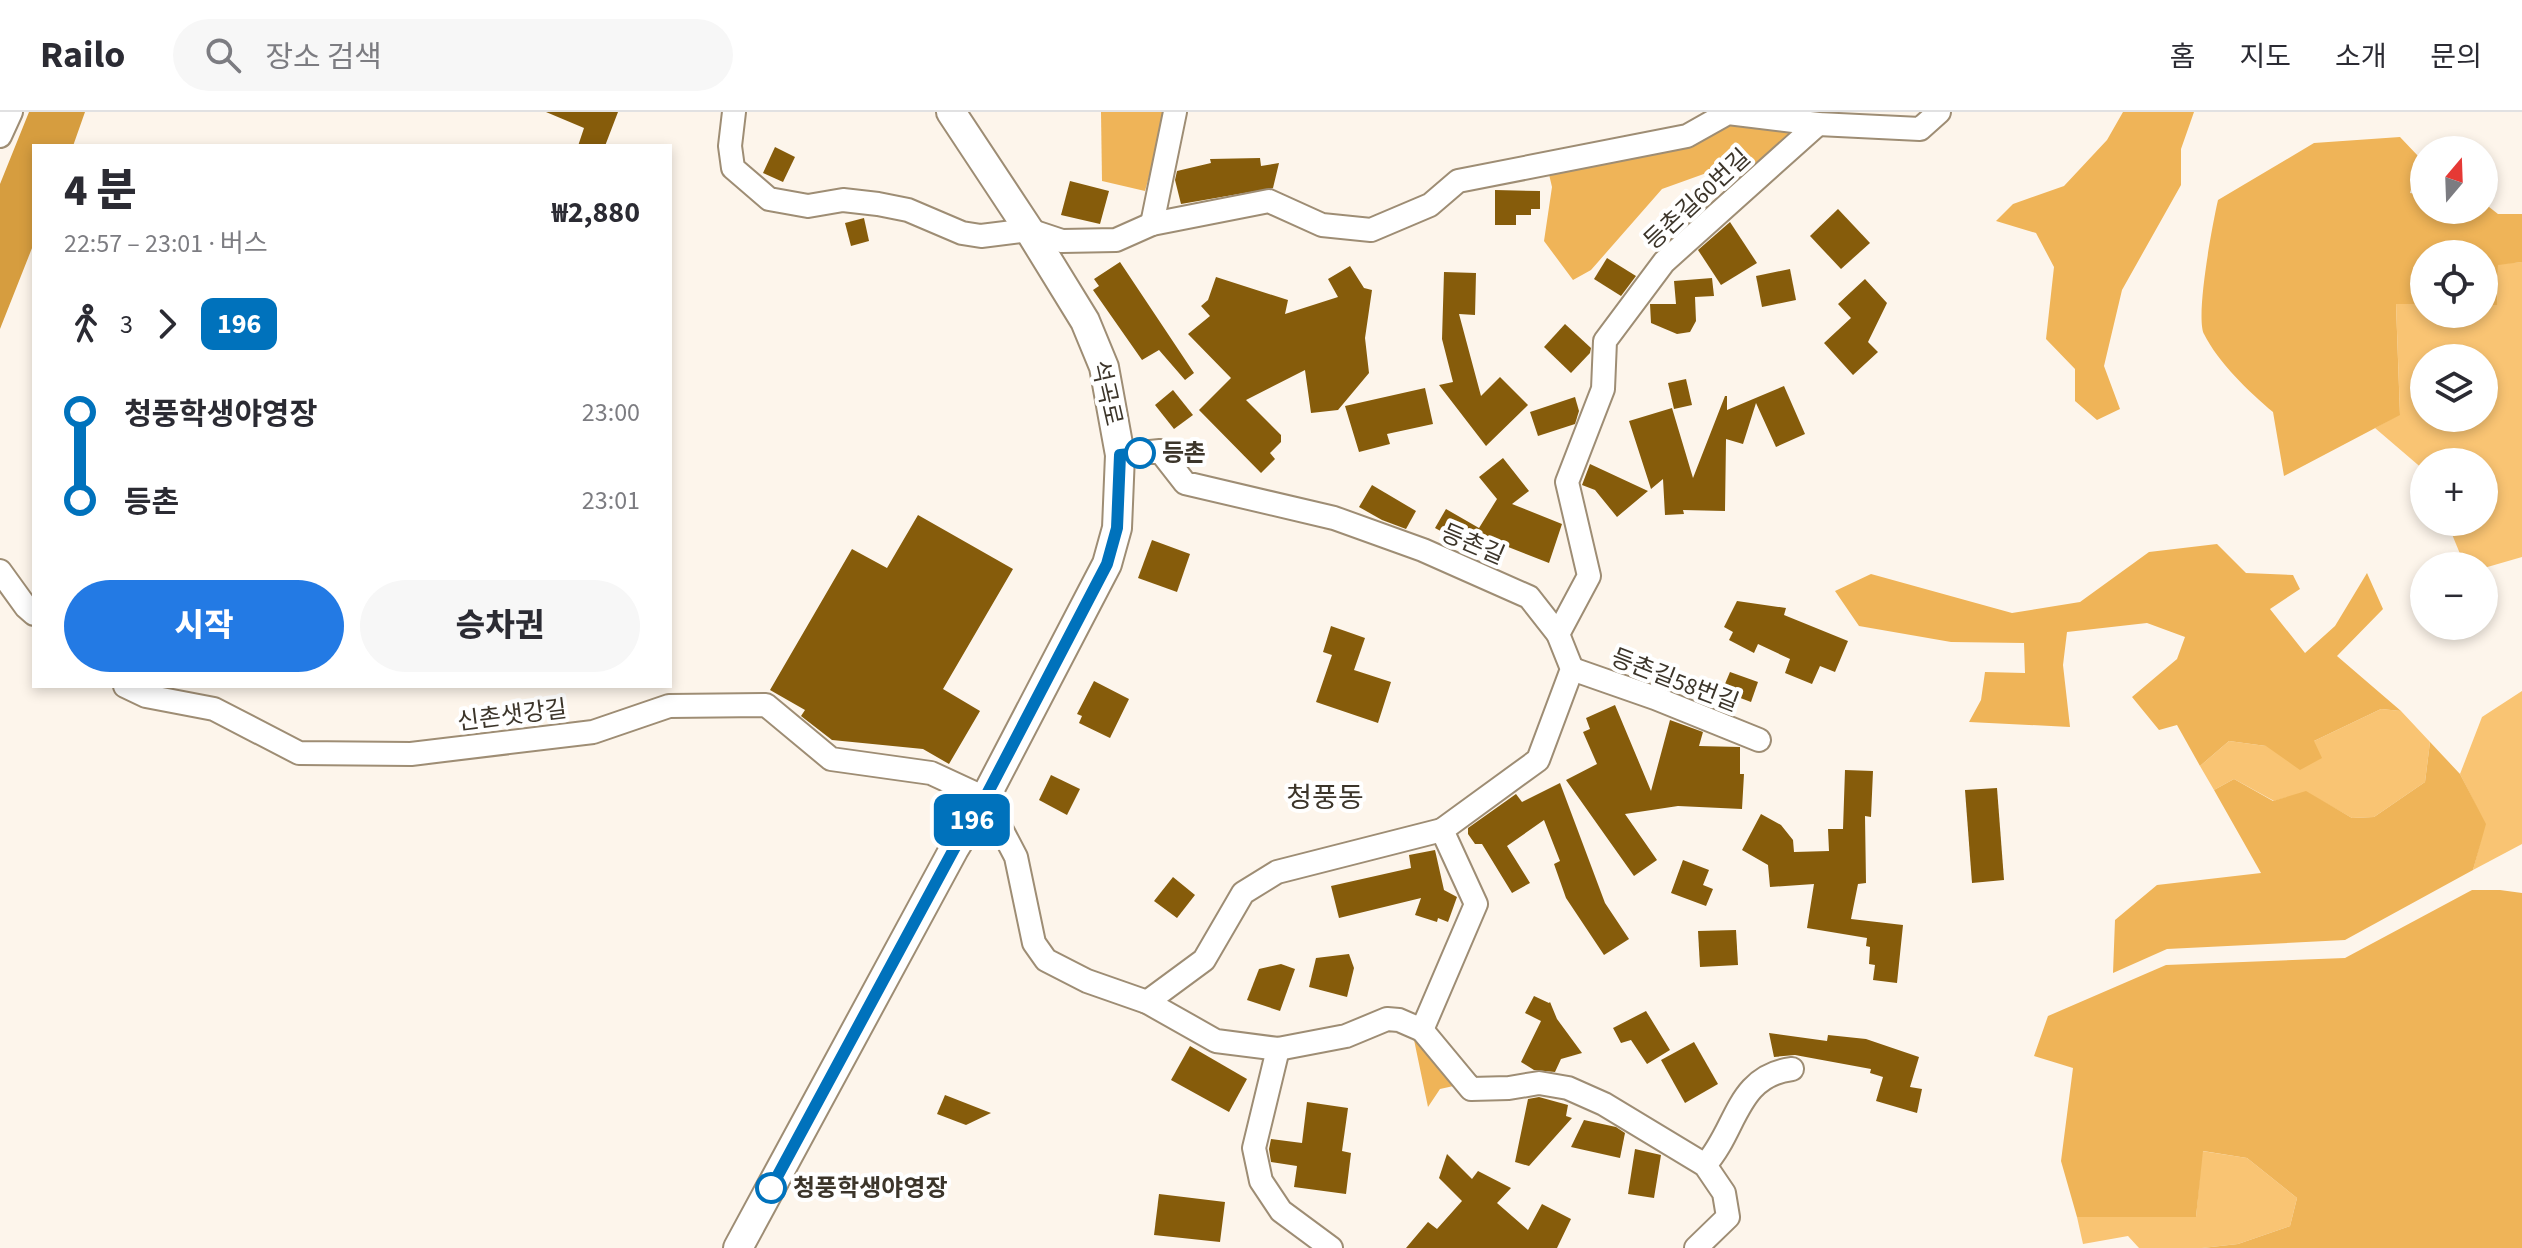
<!DOCTYPE html>
<html lang="ko">
<head>
<meta charset="utf-8">
<style>
	body { margin:0; font-family:"Source Sans 3","Noto Sans KR",sans-serif; background:#f7f7f7; color:#2b2b33; height:100vh; display:flex; flex-direction:column; font-size:30px; white-space:nowrap }
	* { box-sizing:border-box; margin:0 }
	p { font-size:26px; color:#7c7c81 }
	.icon { flex:none; width:44px; height:44px; fill:none; stroke:currentColor; stroke-width:2; stroke-linecap:round; stroke-linejoin:round }
	.map { position:relative; flex:1; overflow:hidden }
	.panel { position:absolute; left:32px; top:32px; width:640px; height:544px; display:flex; flex-direction:column; background:#fff; border-radius:0px; box-shadow:0 4px 12px #0003 }
	.panel>* { flex:none }
	.badge { padding:0 16px; border-radius:12px; font-size:28px; line-height:52px }
	.needle { width:52px; rotate:19deg }
	.controls { position:absolute; left:2410px; top:24px; display:grid; gap:16px }
	.controls a { display:grid; place-items:center; width:88px; height:88px; border-radius:50%; background:#fff; box-shadow:0 4px 12px #0003; font-size:40px }
	.map>.badge { position:absolute; translate:-50% -50%; box-shadow:0 0 0 4px #fff }
	.legs { display:flex; align-items:center; gap:12px; height:88px; padding:0 32px; font-size:26px }
	.legs p { margin-inline-start:auto }
	.summary { display:flex; align-items:center; justify-content:space-between; height:136px; padding:0 32px }
	h1 { font-size:44px; font-weight:800; line-height:60px }
	.cta { display:flex; gap:16px; margin-top:auto; padding:16px 32px }
	.cta a { flex:1; height:92px; border-radius:48px; background:#237ae4; color:#fff; font-size:32px; font-weight:800; line-height:92px; text-align:center }
	.cta a+a { background:#f7f7f7; color:#2b2b33 }
	ul { padding:0 32px; list-style:none }
	li { display:flex; align-items:center; gap:28px; height:88px; font-size:30px }
	li i { display:grid; place-items:center; width:12px; height:100%; margin:0 10px; background:currentColor }
	li i::after { content:''; width:20px; height:20px; margin:-10px; border:6px solid; border-radius:50%; background:#fff }
	li p { margin-inline-start:auto }
	li:first-child i { background:linear-gradient(#0000 50%,currentColor 0) }
	li:last-child i { background:linear-gradient(currentColor 50%,#0000 0) }
	header { display:flex; align-items:center; gap:48px; box-sizing:border-box; height:112px; padding:0 40px; background:#fff; border-bottom:2px solid #e1e1e2 }
	header strong { font-size:38px }
	nav { display:flex; gap:44px; margin-inline-start:auto; font-size:28px }
	.search { width:560px; height:72px; background:#f7f7f7; display:flex; align-items:center; gap:20px; box-sizing:border-box; padding:0 28px; border-radius:44px; color:#7c7c81; font-size:30px }
	.map>svg:first-child { display:block }
	.green { fill:#f9c473; fill-rule:evenodd }
	.forest { fill:#efb458 }
	.water { fill:#d69d3f }
	.building { fill:#865c0b }
	.lines { fill:none; stroke-linecap:round; stroke-linejoin:round }
	.minor-casing { stroke:#9e8d74; stroke-width:26 }
	.tertiary-casing { stroke:#9e8d74; stroke-width:32 }
	.minor { stroke:#fff; stroke-width:22 }
	.tertiary { stroke:#fff; stroke-width:28 }
	.line-1-casing { stroke:#fff; stroke-width:18 }
	.line-1 { stroke:#0072bc; stroke-width:12 }
	.stop-1-dot { fill:#fff; stroke:#0072bc; stroke-width:4 }
	.labels { text-anchor:middle; stroke-width:8; stroke-linejoin:round; paint-order:stroke }
	.street-label { font-size:24px; fill:#3c352a; stroke:#fff }
	.stop-label { font-size:24px; font-weight:bold; fill:#3c352a; stroke:#fff; text-anchor:start }
	.quarter-label { font-size:28px; fill:#3c352a; stroke:#fff }
</style>
</head>
<body>
<header>
<strong>Railo</strong>
<div class="search"><svg class="icon" aria-label="search" viewBox="0 0 24 24"><circle cx="10" cy="10" r="6"/><path d="M15 15l6 6"/></svg>장소 검색</div>
<nav><a>홈</a><a>지도</a><a>소개</a><a>문의</a></nav>
</header>
<div class="map">
<svg width="2522" height="1136" viewBox="0 0 2522 1136">
	<rect width="100%" height="100%" fill="#fdf5eb"/>
	<g class="green">
		<path d="M2522 150V445L2484 456V454H2465L2447 410H2484V350H2424V358L2375 316 2400 302 2396 191 2424 192V202H2484V193L2497 192 2498 152ZM2424 246H2484V306H2424Z"/>
		<polygon points="2522,579 2522,732 2473,758 2485,712 2460,662 2482,605"/>
		<polygon points="2381,597 2401,599 2430,630 2425,670 2374,705 2352,706 2306,680 2274,689 2234,667 2214,678 2200,654 2229,629 2266,634 2314,629"/>
		<polygon points="2202,1039 2247,1046 2297,1086 2290,1114 2238,1132 2202,1136 2139,1136 2128,1124 2083,1132 2077,1105 2196,1105"/>
	</g>
	<g class="forest">
		<polygon points="1101,0 1167,0 1145,79 1102,69"/>
		<polygon points="2123,0 2194,0 2181,37 2181,73 2122,178 2104,254 2120,297 2097,308 2075,289 2075,257 2046,227 2054,155 2036,121 1996,109 2013,92 2064,74 2107,28"/>
		<polygon points="1731,10 1801,19 1745,65 1726,54 1662,77 1591,158 1573,168 1544,129 1552,75 1548,58"/>
		<path d="M2400 25 2419 45 2410 81 2424 83V98H2484V91L2498 102H2522V150L2498 153 2497 193H2484V142H2424V192H2396L2400 303 2284 364 2273 300C2249 280 2218 250 2204 222 2195 204 2213 110 2218 88L2314 31Z"/>
		<polygon points="2217,432 2246,461 2293,463 2300,477 2270,497 2305,541 2335,514 2367,461 2383,497 2337,544 2401,599 2381,597 2314,629 2322,646 2300,658 2266,634 2229,629 2200,654 2177,613 2159,618 2132,585 2177,547 2185,525 2147,511 2067,520 2063,553 2070,615 1969,610 1981,588 1985,560 2025,561 2024,531 1951,530 1859,514 1835,479 1871,462 2012,501 2080,490 2149,440"/>
		<polygon points="2430,630 2460,662 2486,712 2473,758 2345,828 2167,837 2113,861 2115,808 2157,773 2261,761 2214,678 2234,667 2273,689 2306,679 2352,706 2374,705 2425,670"/>
		<polygon points="2472,778 2500,778 2522,781 2522,1136 2202,1136 2238,1132 2290,1114 2297,1086 2247,1046 2203,1039 2196,1105 2077,1105 2061,1049 2073,956 2034,944 2048,904 2166,853 2345,846"/>
		<polygon points="1413,923 1458,973 1440,977 1428,995"/>
	</g>
	<polygon class="water" points="29,0 85,0 73,34 34,34 34,131 0,217 0,72"/>
	<g class="building">
		<polygon points="546,0 618,0 605,34 578,34 584,16"/>
		<polygon points="775,35 795,45 783,70 763,61"/>
		<polygon points="1260,46 1261,54 1279,51 1273,76 1181,92 1175,68 1177,59 1211,51 1210,47"/>
		<polygon points="1070,69 1109,79 1100,112 1061,103"/>
		<polygon points="1495,78 1540,79 1540,97 1531,97 1531,103 1516,103 1516,113 1495,113"/>
		<polygon points="1838,97 1870,131 1841,157 1810,124"/>
		<polygon points="864,106 869,129 851,134 845,111"/>
		<polygon points="1730,110 1757,151 1721,173 1698,138"/>
		<polygon points="1607,146 1636,164 1621,184 1594,167"/>
		<polygon points="1120,150 1194,261 1185,268 1159,238 1142,248 1093,178 1099,174 1094,167"/>
		<polygon points="1350,154 1364,176 1372,178 1365,226 1369,261 1338,298 1311,301 1305,258 1246,288 1281,323 1281,330 1270,341 1275,347 1261,361 1199,298 1231,266 1188,222 1210,204 1201,194 1208,188 1216,165 1288,188 1285,202 1338,185 1328,167"/>
		<polygon points="1790,157 1796,188 1762,195 1756,164"/>
		<polygon points="1444,160 1476,161 1475,203 1459,202 1481,284 1500,265 1528,293 1486,334 1439,273 1453,270 1442,227"/>
		<polygon points="1712,166 1714,184 1695,185 1696,209 1690,220 1677,222 1651,211 1650,192 1676,192 1674,169"/>
		<polygon points="1865,167 1887,191 1868,230 1878,240 1853,263 1824,231 1851,206 1838,192"/>
		<polygon points="1565,212 1591,236 1590,241 1571,261 1544,235"/>
		<polygon points="1686,267 1692,293 1674,297 1668,271"/>
		<polygon points="1784,274 1805,322 1776,335 1756,291 1743,332 1726,327 1725,399 1683,398 1684,402 1665,403 1663,367 1651,377 1629,309 1672,296 1693,366 1725,284 1727,284 1727,298"/>
		<polygon points="1425,276 1433,312 1387,322 1390,332 1359,340 1345,294"/>
		<polygon points="1173,278 1193,303 1174,317 1155,293"/>
		<polygon points="1575,285 1579,299 1575,312 1538,324 1530,300"/>
		<polygon points="1503,346 1529,379 1512,392 1562,412 1549,451 1493,429 1485,443 1435,416 1446,397 1479,416 1497,387 1479,365"/>
		<polygon points="1590,352 1648,379 1617,405 1595,378 1582,373"/>
		<polygon points="1372,373 1416,399 1406,417 1382,408 1359,395"/>
		<polygon points="918,403 1013,457 943,577 980,599 949,652 923,637 832,628 801,604 805,598 770,578 852,437 887,456"/>
		<polygon points="1152,428 1190,442 1177,480 1138,466"/>
		<polygon points="1737,489 1786,496 1784,503 1848,529 1835,560 1820,554 1812,572 1785,561 1790,547 1758,532 1754,541 1729,528 1733,520 1724,515"/>
		<polygon points="1331,514 1365,526 1354,558 1391,570 1378,611 1316,590 1332,543 1323,540"/>
		<polygon points="1730,560 1758,570 1751,590 1722,579"/>
		<polygon points="1094,569 1129,587 1110,626 1079,611 1082,604 1077,602"/>
		<polygon points="1615,593 1651,679 1670,608 1703,620 1699,634 1740,635 1740,662 1744,662 1742,697 1678,694 1625,702 1657,748 1634,764 1566,668 1597,652 1583,620 1590,617 1586,606"/>
		<polygon points="1845,658 1873,659 1871,705 1865,704 1866,771 1858,772 1851,807 1903,813 1897,871 1873,868 1875,853 1869,852 1870,835 1866,834 1867,826 1807,816 1814,772 1770,775 1768,753 1742,738 1761,702 1781,713 1793,728 1794,740 1829,739 1828,717 1843,717"/>
		<polygon points="1051,663 1080,677 1067,703 1039,688"/>
		<polygon points="1560,671 1605,791 1629,827 1604,843 1566,786 1554,752 1560,749 1544,708 1507,734 1530,771 1512,781 1482,732 1475,732 1468,722 1468,716 1516,682 1522,690"/>
		<polygon points="1997,676 2004,768 1972,771 1965,678"/>
		<polygon points="1435,738 1444,778 1457,785 1448,810 1438,806 1437,810 1415,803 1421,786 1339,806 1331,774 1411,756 1409,743"/>
		<polygon points="1683,748 1709,758 1703,773 1713,777 1706,794 1671,781"/>
		<polygon points="1173,765 1195,783 1177,806 1154,789"/>
		<polygon points="1736,818 1738,853 1700,855 1698,819"/>
		<polygon points="1349,842 1354,856 1347,885 1309,875 1316,846"/>
		<polygon points="1281,852 1295,857 1280,899 1247,888 1259,857"/>
		<polygon points="1534,884 1549,891 1550,890 1557,907 1582,941 1561,947 1555,960 1534,958 1521,950 1541,909 1525,901"/>
		<polygon points="1646,899 1670,938 1647,952 1631,928 1621,931 1613,916"/>
		<polygon points="1769,921 1827,929 1828,923 1866,927 1919,945 1910,975 1922,977 1917,1001 1876,989 1883,965 1870,961 1871,957 1795,943 1774,945"/>
		<polygon points="1694,930 1718,972 1685,991 1661,948"/>
		<polygon points="1190,934 1247,967 1229,1000 1171,968"/>
		<polygon points="945,983 991,1001 966,1013 937,1002"/>
		<polygon points="1539,985 1568,993 1566,1004 1572,1006 1529,1054 1515,1050 1528,987"/>
		<polygon points="1307,990 1348,996 1342,1039 1351,1041 1346,1082 1294,1075 1297,1054 1271,1050 1269,1037 1271,1027 1302,1031"/>
		<polygon points="1584,1008 1616,1015 1625,1021 1620,1046 1571,1035"/>
		<polygon points="1635,1037 1661,1043 1654,1086 1628,1082"/>
		<polygon points="1447,1042 1472,1067 1478,1059 1511,1076 1497,1091 1528,1118 1542,1092 1571,1107 1557,1136 1406,1136 1428,1110 1437,1117 1462,1089 1439,1066"/>
		<polygon points="1159,1082 1225,1090 1220,1130 1154,1123"/>
	</g>
	<g class="lines">
		<defs>
			<g id="minor">
				<polyline points="734,0 730,34 733,56 769,87 808,94 843,88 878,92 908,98 962,121 981,124 1029,118 1062,129 1116,128 1152,112 1269,89 1322,113 1371,118 1430,93 1458,69 1687,24 1728,1 1818,12 1920,17 1939,0"/>
				<polyline points="0,24 11,0"/>
				<polyline points="1152,112 1175,0"/>
				<polyline points="0,459 26,495 34,502"/>
				<polyline points="1558,522 1589,464 1567,370 1603,277 1605,229 1664,150 1818,12"/>
				<polyline points="1572,557 1655,586 1759,628"/>
				<polyline points="125,574 146,584 214,597 299,641 411,642 593,620 669,594 766,593 831,647 931,661 985,686 1016,745 1034,831 1046,848 1087,869 1147,890 1216,929 1278,937 1346,924 1387,907 1399,908 1422,918 1476,792 1442,718 1538,648 1572,557 1558,522 1529,485 1423,438 1334,406 1185,371 1160,339 1120,343"/>
				<polyline points="1147,890 1204,848 1243,781 1277,760 1442,718"/>
				<polyline points="1422,918 1471,977 1509,976 1539,971 1568,976 1604,992 1705,1053 1724,1081 1728,1105 1696,1136"/>
				<polyline points="1278,937 1254,1036 1261,1069 1281,1099 1331,1136"/>
				<path d="M1705 1053C1737 1018 1736 964 1792 957"/>
			</g>
			<polyline id="tertiary" points="738,1136 954,737 985,686 1107,452 1117,416 1120,343 1104,255 1085,209 1029,118 951,0"/>
		</defs>
		<use href="#minor" class="minor-casing"/>
		<use href="#tertiary" class="tertiary-casing"/>
		<use href="#minor" class="minor"/>
		<use href="#tertiary" class="tertiary"/>
	</g>
	<g class="lines">
		<defs>
			<polyline id="line-1" points="771,1076 954,737 985,686 1107,452 1117,416 1120,343 1140,341"/>
		</defs>
		<use href="#line-1" class="line-1-casing"/>
		<use href="#line-1" class="line-1"/>
	</g>
	<g class="stop-1-dot">
		<circle cx="1140" cy="341" r="14"/>
		<circle cx="771" cy="1076" r="14"/>
	</g>
	<g class="labels">
		<g class="street-label">
			<text transform="translate(1697 87) rotate(-43)" y="8">등촌길60번길</text>
			<text transform="translate(1107 281) rotate(77)" y="8">석곡로</text>
			<text transform="translate(1473 432) rotate(23)" y="8">등촌길</text>
			<text transform="translate(1675 568) rotate(21)" y="8">등촌길58번길</text>
			<text transform="translate(512 603) rotate(-7)" y="8">신촌샛강길</text>
		</g>
		<g class="stop-label">
			<text x="1162" y="349">등촌</text>
			<text x="793" y="1084">청풍학생야영장</text>
		</g>
		<g class="quarter-label">
			<text x="1325" y="695">청풍동</text>
		</g>
	</g>
</svg>
<div class="controls">
<a><svg class="needle" viewBox="-14 -14 28 28"><path d="M0-13l5 13h-10z" fill="#e53935"/><path d="M0 13l5-13h-10z" fill="#7c7c81"/></svg></a>
<a><svg class="icon" aria-label="locate" viewBox="0 0 24 24"><circle cx="12" cy="12" r="6"/><path d="M12 2v4M12 18v4M2 12h4M18 12h4"/></svg></a>
<a><svg class="icon" aria-label="layers" viewBox="0 0 24 24"><path d="M12 4l9 5-9 5-9-5zM3 14l9 5 9-5"/></svg></a>
<a>+</a>
<a>−</a>
</div>
<b class="badge" style="left:972px;top:708px;background:#0072bc;color:#fff">196</b>
<section class="panel">
<div class="summary"><div><h1>4 분</h1><p>22:57 – 23:01 · 버스</p></div><b>₩2,880</b></div>
<div class="legs"><svg class="icon" aria-label="walk" viewBox="0 0 24 24"><circle cx="13" cy="4" r="2"/><path d="M13 8l-2 6 4 7M11 14l-3 7M7 12l3-4h3l4 4"/></svg>3<svg class="icon" aria-label="forward" viewBox="0 0 24 24"><path d="M9 5l7 7-7 7"/></svg><b class="badge" style="background:#0072bc;color:#fff">196</b></div>
<ul>
<li><i style="color:#0072bc"></i><b>청풍학생야영장</b><p>23:00</p></li>
<li><i style="color:#0072bc"></i><b>등촌</b><p>23:01</p></li>
</ul>
<div class="cta"><a>시작</a><a>승차권</a></div>
</section>
</div>
</body>
</html>
